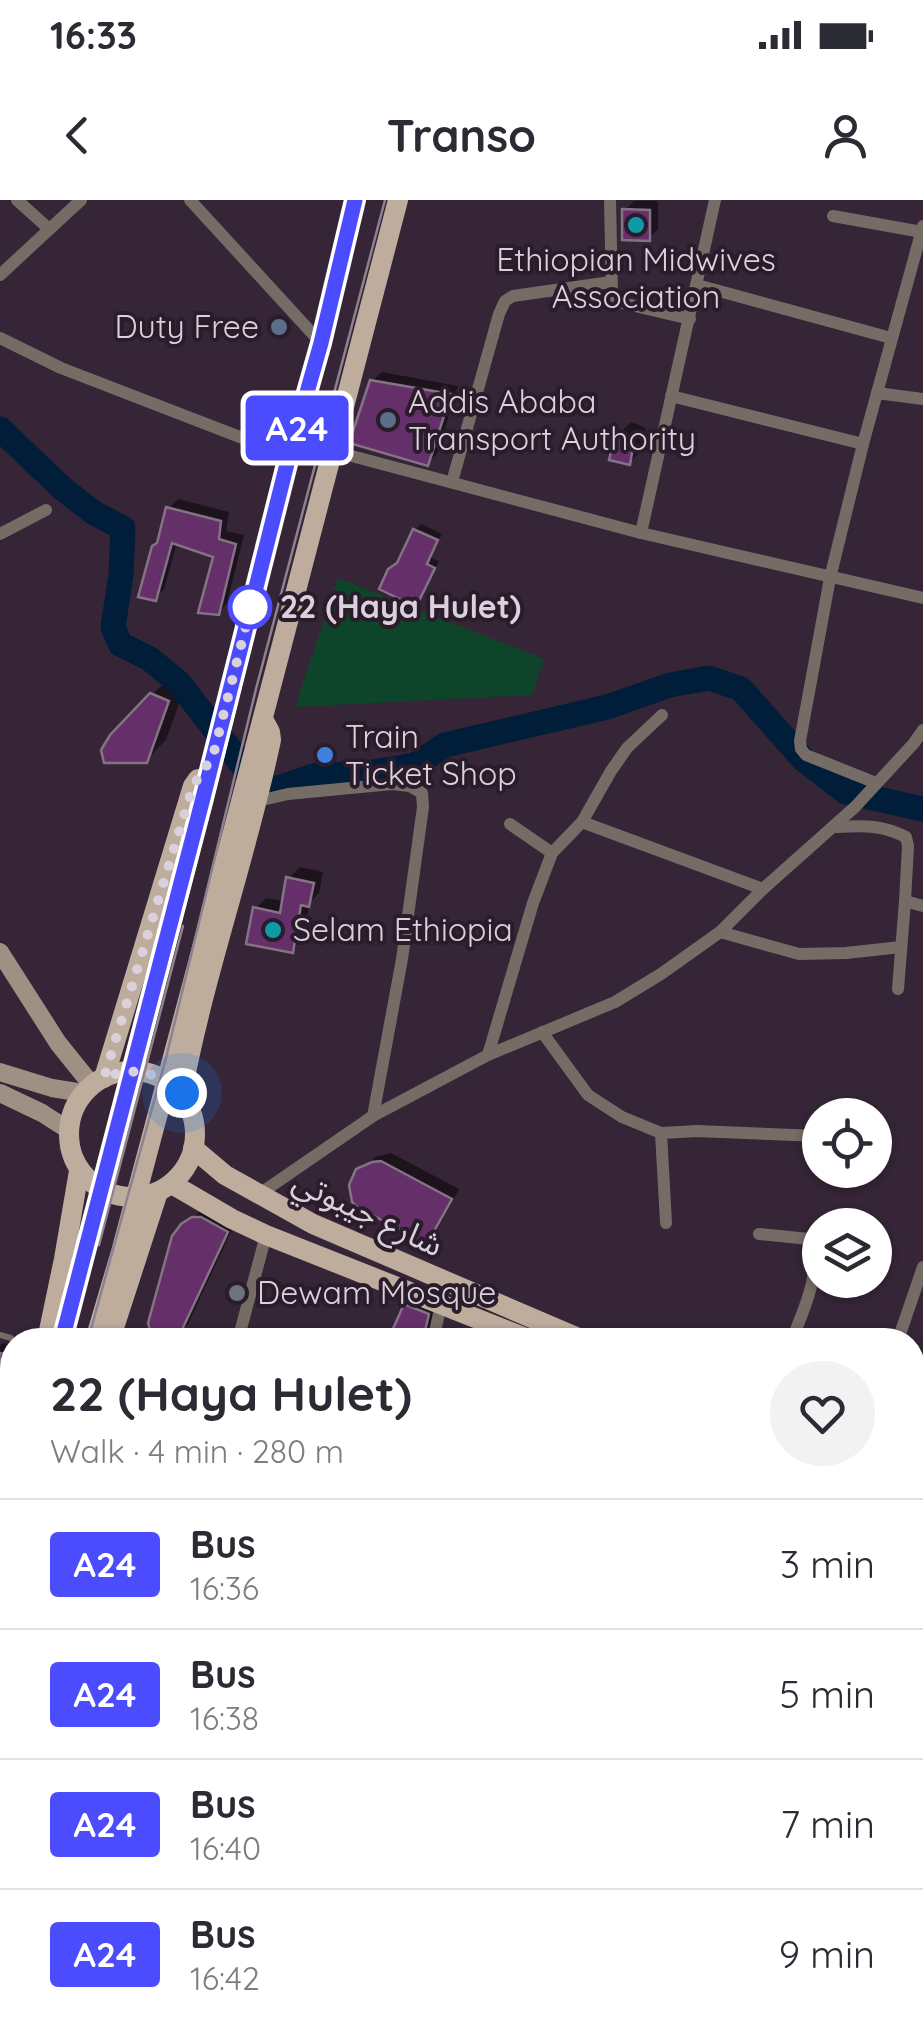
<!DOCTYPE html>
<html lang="en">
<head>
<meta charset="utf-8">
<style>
	body { margin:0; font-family:Quicksand,"Noto Sans Arabic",sans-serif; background:#f2f2f3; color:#2b2b33; height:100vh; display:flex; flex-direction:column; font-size:38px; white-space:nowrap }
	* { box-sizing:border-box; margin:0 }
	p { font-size:32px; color:#7c7c81 }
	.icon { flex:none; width:55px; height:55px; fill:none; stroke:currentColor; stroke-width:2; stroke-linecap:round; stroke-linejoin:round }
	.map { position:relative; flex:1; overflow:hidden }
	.sheet { position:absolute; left:0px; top:1128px; width:925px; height:712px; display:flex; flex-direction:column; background:#fff; border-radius:40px 40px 0 0; box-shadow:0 2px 8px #0004 }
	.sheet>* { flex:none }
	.badge { padding:0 20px; border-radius:8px; font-size:35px; line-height:65px }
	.controls { position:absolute; left:802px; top:898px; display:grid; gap:20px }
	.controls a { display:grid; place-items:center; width:90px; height:90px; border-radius:50%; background:#fff; box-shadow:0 2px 8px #0004; font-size:50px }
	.you { position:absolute; width:50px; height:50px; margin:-25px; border:8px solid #fff; border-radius:50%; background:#1a73e8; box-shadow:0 0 0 15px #1a73e833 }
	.map>.badge { position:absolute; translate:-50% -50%; box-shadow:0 0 0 5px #fff }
	.round { display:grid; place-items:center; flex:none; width:105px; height:105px; border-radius:52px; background:#f2f2f3 }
	.summary { display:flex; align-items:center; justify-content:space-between; height:170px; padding:0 50px }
	h1 { font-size:48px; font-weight:700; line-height:75px }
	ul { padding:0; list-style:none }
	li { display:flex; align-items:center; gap:30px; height:130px; padding:0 50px; border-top:2px solid #e1e1e2 }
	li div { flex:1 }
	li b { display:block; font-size:38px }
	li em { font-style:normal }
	li .badge { min-width:110px; font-weight:700; text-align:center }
	.status { display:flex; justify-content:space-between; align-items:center; height:70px; padding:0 50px; background:#fff; direction:ltr }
	.status svg { height:28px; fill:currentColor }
	header { display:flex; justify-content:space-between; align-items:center; height:130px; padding:0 50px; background:#fff; font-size:45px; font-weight:700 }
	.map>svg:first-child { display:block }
	.green { fill:#0e452a }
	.shadow { fill:#0007 }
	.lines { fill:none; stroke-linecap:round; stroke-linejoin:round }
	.river { stroke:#001d3a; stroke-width:25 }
	.building { fill:#652f6a; stroke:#847285; stroke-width:2.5 }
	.lane { stroke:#756c65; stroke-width:6 }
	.street { stroke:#756c65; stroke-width:12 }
	.secondary { stroke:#9e9184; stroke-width:18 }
	.primary { stroke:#bead9d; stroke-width:20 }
	.tram { stroke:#8f8290; stroke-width:2.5 }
	.line-casing { stroke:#fff; stroke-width:22 }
	.line { stroke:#4c4cff; stroke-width:15 }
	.walk { stroke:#dbd1dc; stroke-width:10; stroke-dasharray:0 18 }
	.culture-dot { fill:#0f9aa8; stroke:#2a1c2b; stroke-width:4 }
	.service-dot { fill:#5c6f8a; stroke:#2a1c2b; stroke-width:4 }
	.stop-dot { fill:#fff; stroke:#4c4cff; stroke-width:5 }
	.shop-dot { fill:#3f7fe0; stroke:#2a1c2b; stroke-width:4 }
	.worship-dot { fill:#6b7280; stroke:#2a1c2b; stroke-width:4 }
	.labels { text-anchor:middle; stroke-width:8; stroke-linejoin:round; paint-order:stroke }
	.poi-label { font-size:32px; fill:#dbd1dc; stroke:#2a1c2b; text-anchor:start }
	.stop-label { font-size:32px; font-weight:bold; fill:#dbd1dc; stroke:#2a1c2b; text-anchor:start }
	.street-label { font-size:32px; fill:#dbd1dc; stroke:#2a1c2b }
</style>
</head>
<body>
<div class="status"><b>16:33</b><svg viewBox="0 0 49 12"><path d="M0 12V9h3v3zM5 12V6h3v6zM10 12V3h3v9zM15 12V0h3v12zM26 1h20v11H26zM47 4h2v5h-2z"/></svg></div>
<header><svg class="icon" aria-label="back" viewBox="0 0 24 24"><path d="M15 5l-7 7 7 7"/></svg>Transo<svg class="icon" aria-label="person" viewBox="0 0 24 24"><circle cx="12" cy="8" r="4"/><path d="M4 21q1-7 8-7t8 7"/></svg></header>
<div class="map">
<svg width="923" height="1838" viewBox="0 0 923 1838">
	<rect width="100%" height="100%" fill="#352536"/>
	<polygon class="green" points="338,378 544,459 532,495 295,507"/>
	<g class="shadow">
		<polygon points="634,1 658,1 658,29 649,38 625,10"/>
		<polygon points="382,172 458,186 437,254 427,263 372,181"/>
		<polygon points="631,222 646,228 643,249 629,263 617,236"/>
		<polygon points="178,299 229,312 226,331 244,335 227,403 218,413 216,355 177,342 164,389 155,399 160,341 169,308"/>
		<polygon points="421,324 442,334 431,358 439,361 422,397 416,404 409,359 415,330"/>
		<polygon points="172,475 187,481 166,540 146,560 112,536"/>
		<polygon points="300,667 323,672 319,693 310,702 303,739 292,750 255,709 266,698 284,701 289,678"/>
		<polygon points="391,953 459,989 436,1032 427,1041 358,971 375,957"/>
		<polygon points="203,1009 235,1023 188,1124 178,1134 183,1026"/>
		<polygon points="412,1099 434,1108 429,1131 433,1140 391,1140 406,1106"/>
		<polygon points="3,1143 12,1145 12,1216 0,1271 0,1146"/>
		<polygon points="12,1614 12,1635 4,1632"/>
		<polygon points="0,1805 12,1809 12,1828 34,1828 32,1838 0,1838"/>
	</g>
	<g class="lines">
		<polyline class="river" points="0,229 62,288 94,313 123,328 121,375 113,427 120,444 150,459 179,483 260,588 278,588 316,575 361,574 415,565 445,545 607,507 670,485 709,478 741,489 803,559 846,592 923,609"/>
	</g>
	<g class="building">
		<polygon points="622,9 650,10 650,41 622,40"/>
		<polygon points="370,180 451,194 428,266 349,243"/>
		<polygon points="615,235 634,241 630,265 609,260"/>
		<polygon points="166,307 221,321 219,339 236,344 219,415 198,413 213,357 172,343 156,401 138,397 152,346 157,343"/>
		<polygon points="413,329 438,340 427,364 435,368 416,407 379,389 388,369 397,363"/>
		<polygon points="150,493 169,501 147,563 104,563 101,550 110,535"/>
		<polygon points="286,677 314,683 309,707 301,705 293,753 246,744 253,707 280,713"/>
		<polygon points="381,961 452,999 427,1044 357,1007 352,1002 349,985 356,969 372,962"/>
		<polygon points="192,1017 201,1017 228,1032 179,1136 164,1139 151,1133 148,1123 172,1036 181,1024"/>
		<polygon points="404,1104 429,1114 423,1140 388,1140"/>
		<polygon points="0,1153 12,1156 12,1192 5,1226 0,1225"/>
	</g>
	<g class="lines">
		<polyline class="lane" points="0,1135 11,1138"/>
		<g class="street">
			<polyline points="17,0 48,28"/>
			<polyline points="190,0 321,143"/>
			<polyline points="610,0 612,94 622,103 690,119"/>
			<polyline points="833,16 922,32"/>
			<polyline points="0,75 81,0"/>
			<polyline points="697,85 891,138"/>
			<polyline points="0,138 61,168 289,256"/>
			<polyline points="877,193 923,199"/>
			<polyline points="671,196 863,244"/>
			<polyline points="333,251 641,333 923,398"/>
			<polyline points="452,282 499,114 505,101 513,96 611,82"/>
			<polyline points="641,333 715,0"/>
			<polyline points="0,334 46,310"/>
			<polyline points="876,583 806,555 801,549 800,541 830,378 863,244 923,26"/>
			<polyline points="258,601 288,594 392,584 410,586 422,593 423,607 402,759 373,916"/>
			<polyline points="582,622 763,689"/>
			<polyline points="510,624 552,653"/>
			<path d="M834 627C864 626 879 624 906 637L908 646 905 701"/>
			<polyline points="720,732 799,754 846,753 901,747"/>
			<polyline points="898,789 905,701 923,706"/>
			<polyline points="542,832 588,895 622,917 661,933 697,931 820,936"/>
			<polyline points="488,855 533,703 552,653 582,622 611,571 627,548 662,515"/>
			<polyline points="661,933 666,1023"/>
			<polyline points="258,995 373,916 488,855 615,802 661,774 720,732 763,689 855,607 914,543 923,530"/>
			<path d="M759 1034 809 1039C824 1070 803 1110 792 1140"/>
			<polyline points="238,1140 266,1035"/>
			<polyline points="433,1140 441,1105"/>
			<polyline points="898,1140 923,1067"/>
			<polyline points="912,1459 923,1462"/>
			<polyline points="912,1628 923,1629"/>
			<polyline points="579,1828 588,1838"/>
			<polyline points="62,1838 64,1828"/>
			<polyline points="245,1838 248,1828"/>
			<polyline points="485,1838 496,1828"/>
			<polyline points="740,1838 745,1828"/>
		</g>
		<g class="secondary">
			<polyline points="0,752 58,843 91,884"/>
			<polyline points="0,872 52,888 83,893"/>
			<polyline points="0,893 42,913 70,931"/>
		</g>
		<g class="primary">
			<circle cx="132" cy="934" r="63"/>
			<polyline points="104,878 193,586 198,579"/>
			<path d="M182 893C204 774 246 659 271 540L270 532 263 519"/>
			<polyline points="193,948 225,975 313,1024 583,1140"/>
			<polyline points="172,984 232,1019 266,1035 531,1140"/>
			<polyline points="47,1140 64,1059 79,971"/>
			<polyline points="62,1140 203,602 289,256 321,143 355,0"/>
			<polyline points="95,1140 121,1052 239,609 398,0"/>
			<polyline points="110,1140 158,992"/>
			<polyline points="912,1236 923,1239"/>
			<polyline points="0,1330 12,1280"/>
			<polyline points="0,1391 12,1341"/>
			<polyline points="0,1539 12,1481"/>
		</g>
		<g class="tram">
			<polyline points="99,1045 183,726"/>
			<polyline points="88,1140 166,858 256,489 385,0"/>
			<polyline points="0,1448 12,1398"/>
			<polyline points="0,1488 12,1438"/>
		</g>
	</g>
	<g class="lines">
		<defs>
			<polyline id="line" points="62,1140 202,602 289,256 321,143 355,0"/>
		</defs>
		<use href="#line" class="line-casing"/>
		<use href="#line" class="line"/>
		<path class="walk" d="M182 893C155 873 137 865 104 878L193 586 213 556 252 402 250 407"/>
	</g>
	<g class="culture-dot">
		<circle cx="636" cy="25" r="10"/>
		<circle cx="273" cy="730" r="10"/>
	</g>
	<g class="service-dot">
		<circle cx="279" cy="127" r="10"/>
		<circle cx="388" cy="220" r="10"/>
	</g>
	<circle class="stop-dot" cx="250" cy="407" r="20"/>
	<circle class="shop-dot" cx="325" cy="555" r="10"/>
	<circle class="worship-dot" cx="237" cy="1093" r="10"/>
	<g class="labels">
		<g class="poi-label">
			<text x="636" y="71" text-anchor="middle">Ethiopian Midwives<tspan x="636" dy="37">Association</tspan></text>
			<text x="259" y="138" text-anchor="end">Duty Free</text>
			<text x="408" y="213">Addis Ababa<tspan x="408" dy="37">Transport Authority</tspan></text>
			<text x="345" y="548">Train<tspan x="345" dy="37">Ticket Shop</tspan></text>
			<text x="293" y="741">Selam Ethiopia</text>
			<text x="257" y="1104">Dewam Mosque</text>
		</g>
		<g class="stop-label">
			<text x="280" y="418">22 (Haya Hulet)</text>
		</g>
		<g class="street-label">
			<text transform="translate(368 1013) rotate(25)" y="11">شارع جيبوتي</text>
		</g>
	</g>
</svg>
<div class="controls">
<a><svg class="icon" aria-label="locate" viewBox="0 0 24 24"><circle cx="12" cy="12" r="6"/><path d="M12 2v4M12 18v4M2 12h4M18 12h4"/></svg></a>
<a><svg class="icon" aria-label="layers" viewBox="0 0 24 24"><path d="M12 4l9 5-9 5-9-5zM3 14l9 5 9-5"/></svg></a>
</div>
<div class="you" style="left:182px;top:893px"></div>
<b class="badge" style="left:297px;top:228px;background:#4c4cff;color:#fff">A24</b>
<section class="sheet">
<div class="summary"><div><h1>22 (Haya Hulet)</h1><p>Walk · 4 min · 280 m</p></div><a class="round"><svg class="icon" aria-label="heart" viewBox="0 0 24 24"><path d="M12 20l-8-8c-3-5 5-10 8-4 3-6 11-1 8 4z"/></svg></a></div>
<ul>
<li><span class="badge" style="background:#4c4cff;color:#fff">A24</span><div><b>Bus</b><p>16:36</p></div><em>3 min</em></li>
<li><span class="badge" style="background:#4c4cff;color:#fff">A24</span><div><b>Bus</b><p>16:38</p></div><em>5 min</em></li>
<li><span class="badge" style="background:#4c4cff;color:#fff">A24</span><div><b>Bus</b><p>16:40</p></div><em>7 min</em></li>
<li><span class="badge" style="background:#4c4cff;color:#fff">A24</span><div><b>Bus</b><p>16:42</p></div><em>9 min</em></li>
</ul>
</section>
</div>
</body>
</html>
